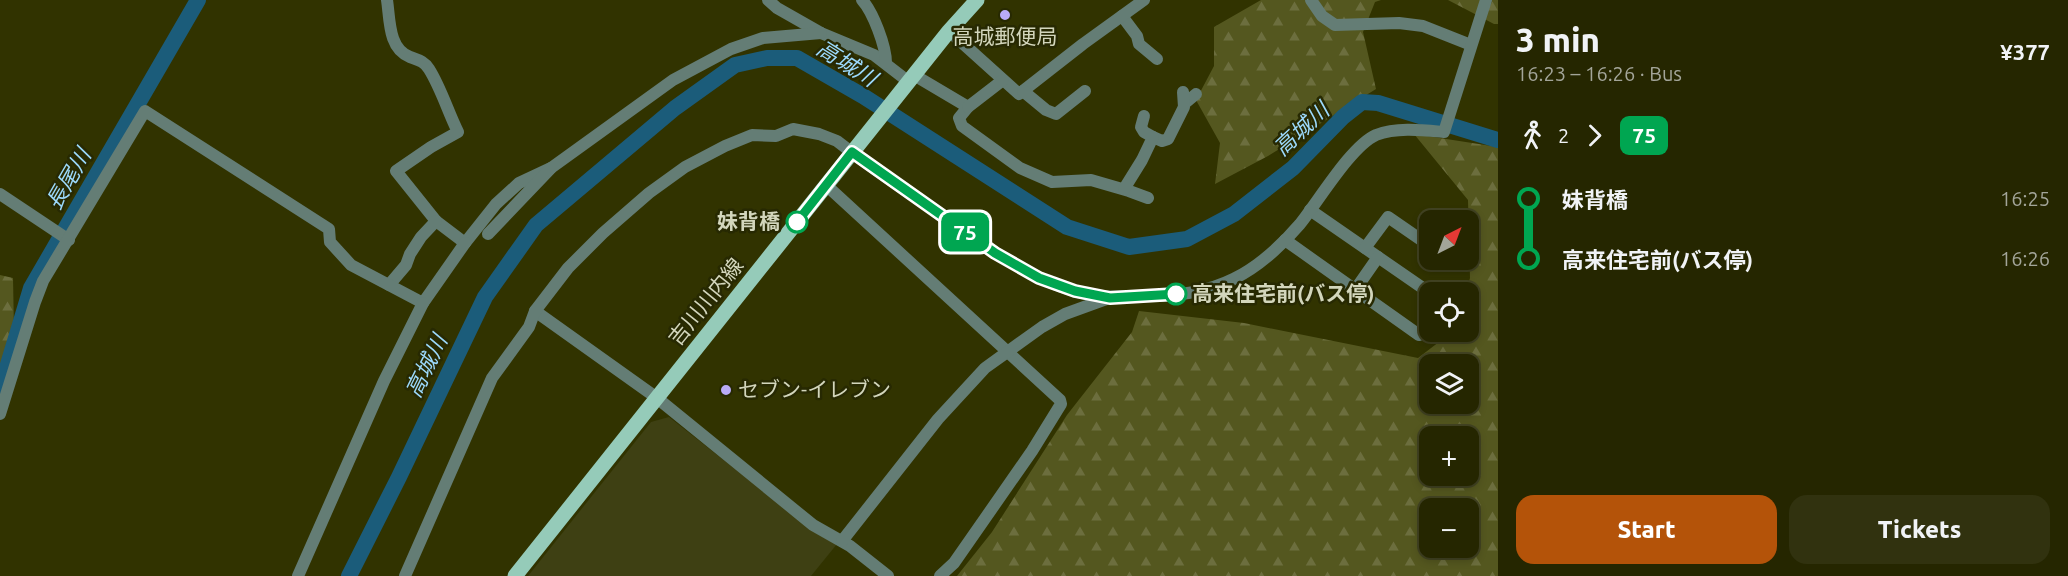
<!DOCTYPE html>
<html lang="en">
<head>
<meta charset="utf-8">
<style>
	body { margin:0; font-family:Ubuntu,"Noto Sans JP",sans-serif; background:#31320f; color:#f1f3f6; height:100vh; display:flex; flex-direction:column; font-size:22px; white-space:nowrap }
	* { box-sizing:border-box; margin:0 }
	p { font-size:20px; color:#a3a599 }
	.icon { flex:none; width:33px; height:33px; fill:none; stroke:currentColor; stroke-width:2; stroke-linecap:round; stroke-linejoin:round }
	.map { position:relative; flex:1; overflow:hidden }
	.panel { display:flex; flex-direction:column; background:#252600; width:570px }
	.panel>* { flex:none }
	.badge { padding:0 12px; border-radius:9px; font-size:21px; line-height:39px }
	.needle { width:39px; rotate:42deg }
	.controls { position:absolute; left:1419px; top:210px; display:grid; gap:12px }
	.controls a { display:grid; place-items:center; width:60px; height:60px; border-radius:12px; background:#252600; box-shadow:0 3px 9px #0003,0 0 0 2px #424322; font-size:30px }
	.map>.badge { position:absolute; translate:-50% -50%; box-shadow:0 0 0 3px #fff }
	.legs { display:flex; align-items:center; gap:9px; height:66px; padding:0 18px; font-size:20px }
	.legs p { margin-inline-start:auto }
	.overview { display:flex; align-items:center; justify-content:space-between; height:102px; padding:0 18px }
	h1 { font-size:33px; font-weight:800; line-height:45px }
	.primary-button { display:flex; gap:12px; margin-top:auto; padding:12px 18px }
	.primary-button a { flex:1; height:69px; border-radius:18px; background:#b45309; color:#fff; font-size:24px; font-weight:800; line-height:69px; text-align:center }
	.primary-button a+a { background:#31320f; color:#f1f3f6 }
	ul { padding:0 18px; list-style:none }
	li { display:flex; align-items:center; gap:21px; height:60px; font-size:22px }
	li i { display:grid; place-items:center; width:9px; height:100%; margin:0 8px; background:currentColor }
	li i::after { content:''; width:15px; height:15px; margin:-8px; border:4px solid; border-radius:50%; background:#252600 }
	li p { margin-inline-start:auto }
	li:first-child i { background:linear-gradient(#0000 50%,currentColor 0) }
	li:last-child i { background:linear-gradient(currentColor 50%,#0000 0) }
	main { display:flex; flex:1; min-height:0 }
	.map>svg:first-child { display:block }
	.built { fill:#3e4013 }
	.forest { fill:url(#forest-firs); fill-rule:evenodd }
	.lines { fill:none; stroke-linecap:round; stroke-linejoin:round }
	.river { stroke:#1b5c7a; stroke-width:16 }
	.minor { stroke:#647d75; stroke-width:12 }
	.major { stroke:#95cbb9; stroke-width:15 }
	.line-1-casing { stroke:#fff; stroke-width:14 }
	.line-1 { stroke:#00a651; stroke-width:9 }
	.poi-dot { fill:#b9abf7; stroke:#272902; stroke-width:2 }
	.stop-1-dot { fill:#fff; stroke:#00a651; stroke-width:3 }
	.labels { text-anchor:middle; stroke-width:5; stroke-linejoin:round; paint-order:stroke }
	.poi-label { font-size:21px; fill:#d3d6bc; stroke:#272902 }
	.stop-label { font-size:21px; font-weight:bold; fill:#d3d6bc; stroke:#272902; text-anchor:end }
	.street-label { font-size:21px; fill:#d3d6bc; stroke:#272902 }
	.water-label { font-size:22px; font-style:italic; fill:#9cd9fb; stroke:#272902 }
</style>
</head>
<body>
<main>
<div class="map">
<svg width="1498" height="576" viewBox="0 0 1498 576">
	<defs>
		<pattern id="forest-firs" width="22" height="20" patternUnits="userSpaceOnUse" patternTransform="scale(1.5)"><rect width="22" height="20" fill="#54571f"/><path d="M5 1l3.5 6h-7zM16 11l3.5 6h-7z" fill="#6c6e3e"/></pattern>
	</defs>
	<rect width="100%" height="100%" fill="#313300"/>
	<polygon class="built" points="669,417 819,535 837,544 811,576 528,576 651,422"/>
	<g class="forest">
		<polygon points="1261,0 1381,0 1375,2 1363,32 1376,89 1268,156 1215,184 1220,143 1196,100 1214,66 1214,27"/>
		<polygon points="1448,0 1498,0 1498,24 1494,24"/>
		<path d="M1414 134 1498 147V576H957L992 532 1067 415 1132 332 1139 311 1244 323 1418 358 1452 332H1468V292H1466L1470 278 1468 200ZM1430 364H1468V404H1430ZM1430 436H1468V476H1430ZM1430 508H1468V548H1430Z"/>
		<polygon points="0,275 13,278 14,332 0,367"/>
	</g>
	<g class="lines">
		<g class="river">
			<polyline points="0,391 31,288 198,0"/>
			<polyline points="349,576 399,477 485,297 536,225 675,108 735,65 767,58 797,58 863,96 1067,227 1129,247 1187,239 1234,214 1293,168 1343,117 1362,102 1378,103 1498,140"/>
		</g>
		<g class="minor">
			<path d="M387 0C390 19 388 49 410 57 418 60 424 61 429 69 441 88 448 112 458 132L431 147 396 171 436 221 465 243 496 204 519 183 551 168"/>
			<polyline points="768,0 777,8 821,33 874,55 909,82"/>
			<path d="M862 0C873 12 886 46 886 63"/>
			<polyline points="1311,0 1322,16 1335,25 1399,23 1423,26 1471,45"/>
			<polyline points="1122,16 1137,36 1139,44 1157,59"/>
			<polyline points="949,31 1019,94 1083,44 1144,0"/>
			<polyline points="914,75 968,107 959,118 962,126 1020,168 1052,182 1091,180 1129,191 1148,198"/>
			<polyline points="1023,91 1046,110 1056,114 1085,91"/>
			<polyline points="1184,104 1196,94"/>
			<polyline points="968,107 1003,80"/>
			<polyline points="1153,137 1162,141 1168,139 1184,107 1183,92"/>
			<polyline points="826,185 1060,400 1061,404 1032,451 954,563 940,576"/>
			<polyline points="1124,189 1142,160 1153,137 1144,132 1141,127 1144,116"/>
			<polyline points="0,194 69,240"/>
			<polyline points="1310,210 1430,293"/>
			<polyline points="488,234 551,168 673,80 731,49 763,38 821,33"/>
			<polyline points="1285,240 1419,335"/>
			<polyline points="1365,248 1388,217 1430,246"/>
			<polyline points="1448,260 1450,261"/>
			<polyline points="389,285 406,265 410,254 421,237 436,221"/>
			<polyline points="1355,290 1378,257"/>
			<polyline points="535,311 657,398 813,525 850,546 888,576"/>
			<polyline points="0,414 35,302 43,281 145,111 329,229 330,242 351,265 423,303 465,243"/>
			<polyline points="842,541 938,419 985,368 1042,327 1065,314 1109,298"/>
			<polyline points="298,576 384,381 423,303"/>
			<path d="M405 576 492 378 529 327 535 311 568 268 603 233 649 193 685 167 725 146 752 135 776 136 793 129 819 134 837 141C869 166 903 189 937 212 980 242 1023 276 1074 291 1101 299 1123 296 1150 296 1217 296 1257 274 1300 224 1318 202 1351 146 1376 135 1397 127 1422 130 1444 132L1486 0"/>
		</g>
		<polyline class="major" points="515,576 949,31 977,0"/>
	</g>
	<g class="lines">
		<defs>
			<polyline id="line-1" points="797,222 852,152 995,253 1039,278 1075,291 1110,298 1176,294"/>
		</defs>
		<use href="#line-1" class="line-1-casing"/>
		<use href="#line-1" class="line-1"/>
	</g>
	<g class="poi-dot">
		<circle cx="1005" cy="15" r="6"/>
		<circle cx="726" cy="390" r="6"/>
	</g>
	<g class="stop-1-dot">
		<circle cx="797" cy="222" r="10"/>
		<circle cx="1176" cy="294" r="10"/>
	</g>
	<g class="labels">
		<g class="poi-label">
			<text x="1005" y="44">高城郵便局</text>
			<text x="738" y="397" text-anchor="start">セブン-イレブン</text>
		</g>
		<g class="stop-label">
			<text x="780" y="229">妹背橋</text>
			<text x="1192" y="301" text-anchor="start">高来住宅前(バス停)</text>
		</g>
		<g class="street-label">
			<text transform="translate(706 302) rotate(-51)" y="7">吉川川内線</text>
		</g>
		<g class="water-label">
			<text transform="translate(847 63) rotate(32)" y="8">高城川</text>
			<text transform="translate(1301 129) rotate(-43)" y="8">高城川</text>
			<text transform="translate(68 179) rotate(-60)" y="8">長尾川</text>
			<text transform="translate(426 366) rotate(-64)" y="8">高城川</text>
		</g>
	</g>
</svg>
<div class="controls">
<a><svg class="needle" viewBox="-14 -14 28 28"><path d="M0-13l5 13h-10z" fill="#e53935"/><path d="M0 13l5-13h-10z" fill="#a3a599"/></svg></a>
<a><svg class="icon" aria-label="locate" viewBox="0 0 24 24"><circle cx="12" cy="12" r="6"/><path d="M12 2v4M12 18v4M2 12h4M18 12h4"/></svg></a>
<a><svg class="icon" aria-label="layers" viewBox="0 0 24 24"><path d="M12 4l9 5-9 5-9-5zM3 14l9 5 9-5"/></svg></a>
<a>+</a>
<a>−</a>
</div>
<b class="badge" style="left:965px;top:232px;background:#00a651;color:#fff">75</b>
</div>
<section class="panel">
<div class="overview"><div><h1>3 min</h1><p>16:23 – 16:26 · Bus</p></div><b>¥377</b></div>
<div class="legs"><svg class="icon" aria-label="walk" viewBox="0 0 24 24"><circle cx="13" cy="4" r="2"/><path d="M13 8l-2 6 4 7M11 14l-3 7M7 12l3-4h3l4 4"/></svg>2<svg class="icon" aria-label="forward" viewBox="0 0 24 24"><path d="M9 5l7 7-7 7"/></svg><b class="badge" style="background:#00a651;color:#fff">75</b></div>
<ul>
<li><i style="color:#00a651"></i><b>妹背橋</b><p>16:25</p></li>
<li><i style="color:#00a651"></i><b>高来住宅前(バス停)</b><p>16:26</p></li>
</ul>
<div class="primary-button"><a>Start</a><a>Tickets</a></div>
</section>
</main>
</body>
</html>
